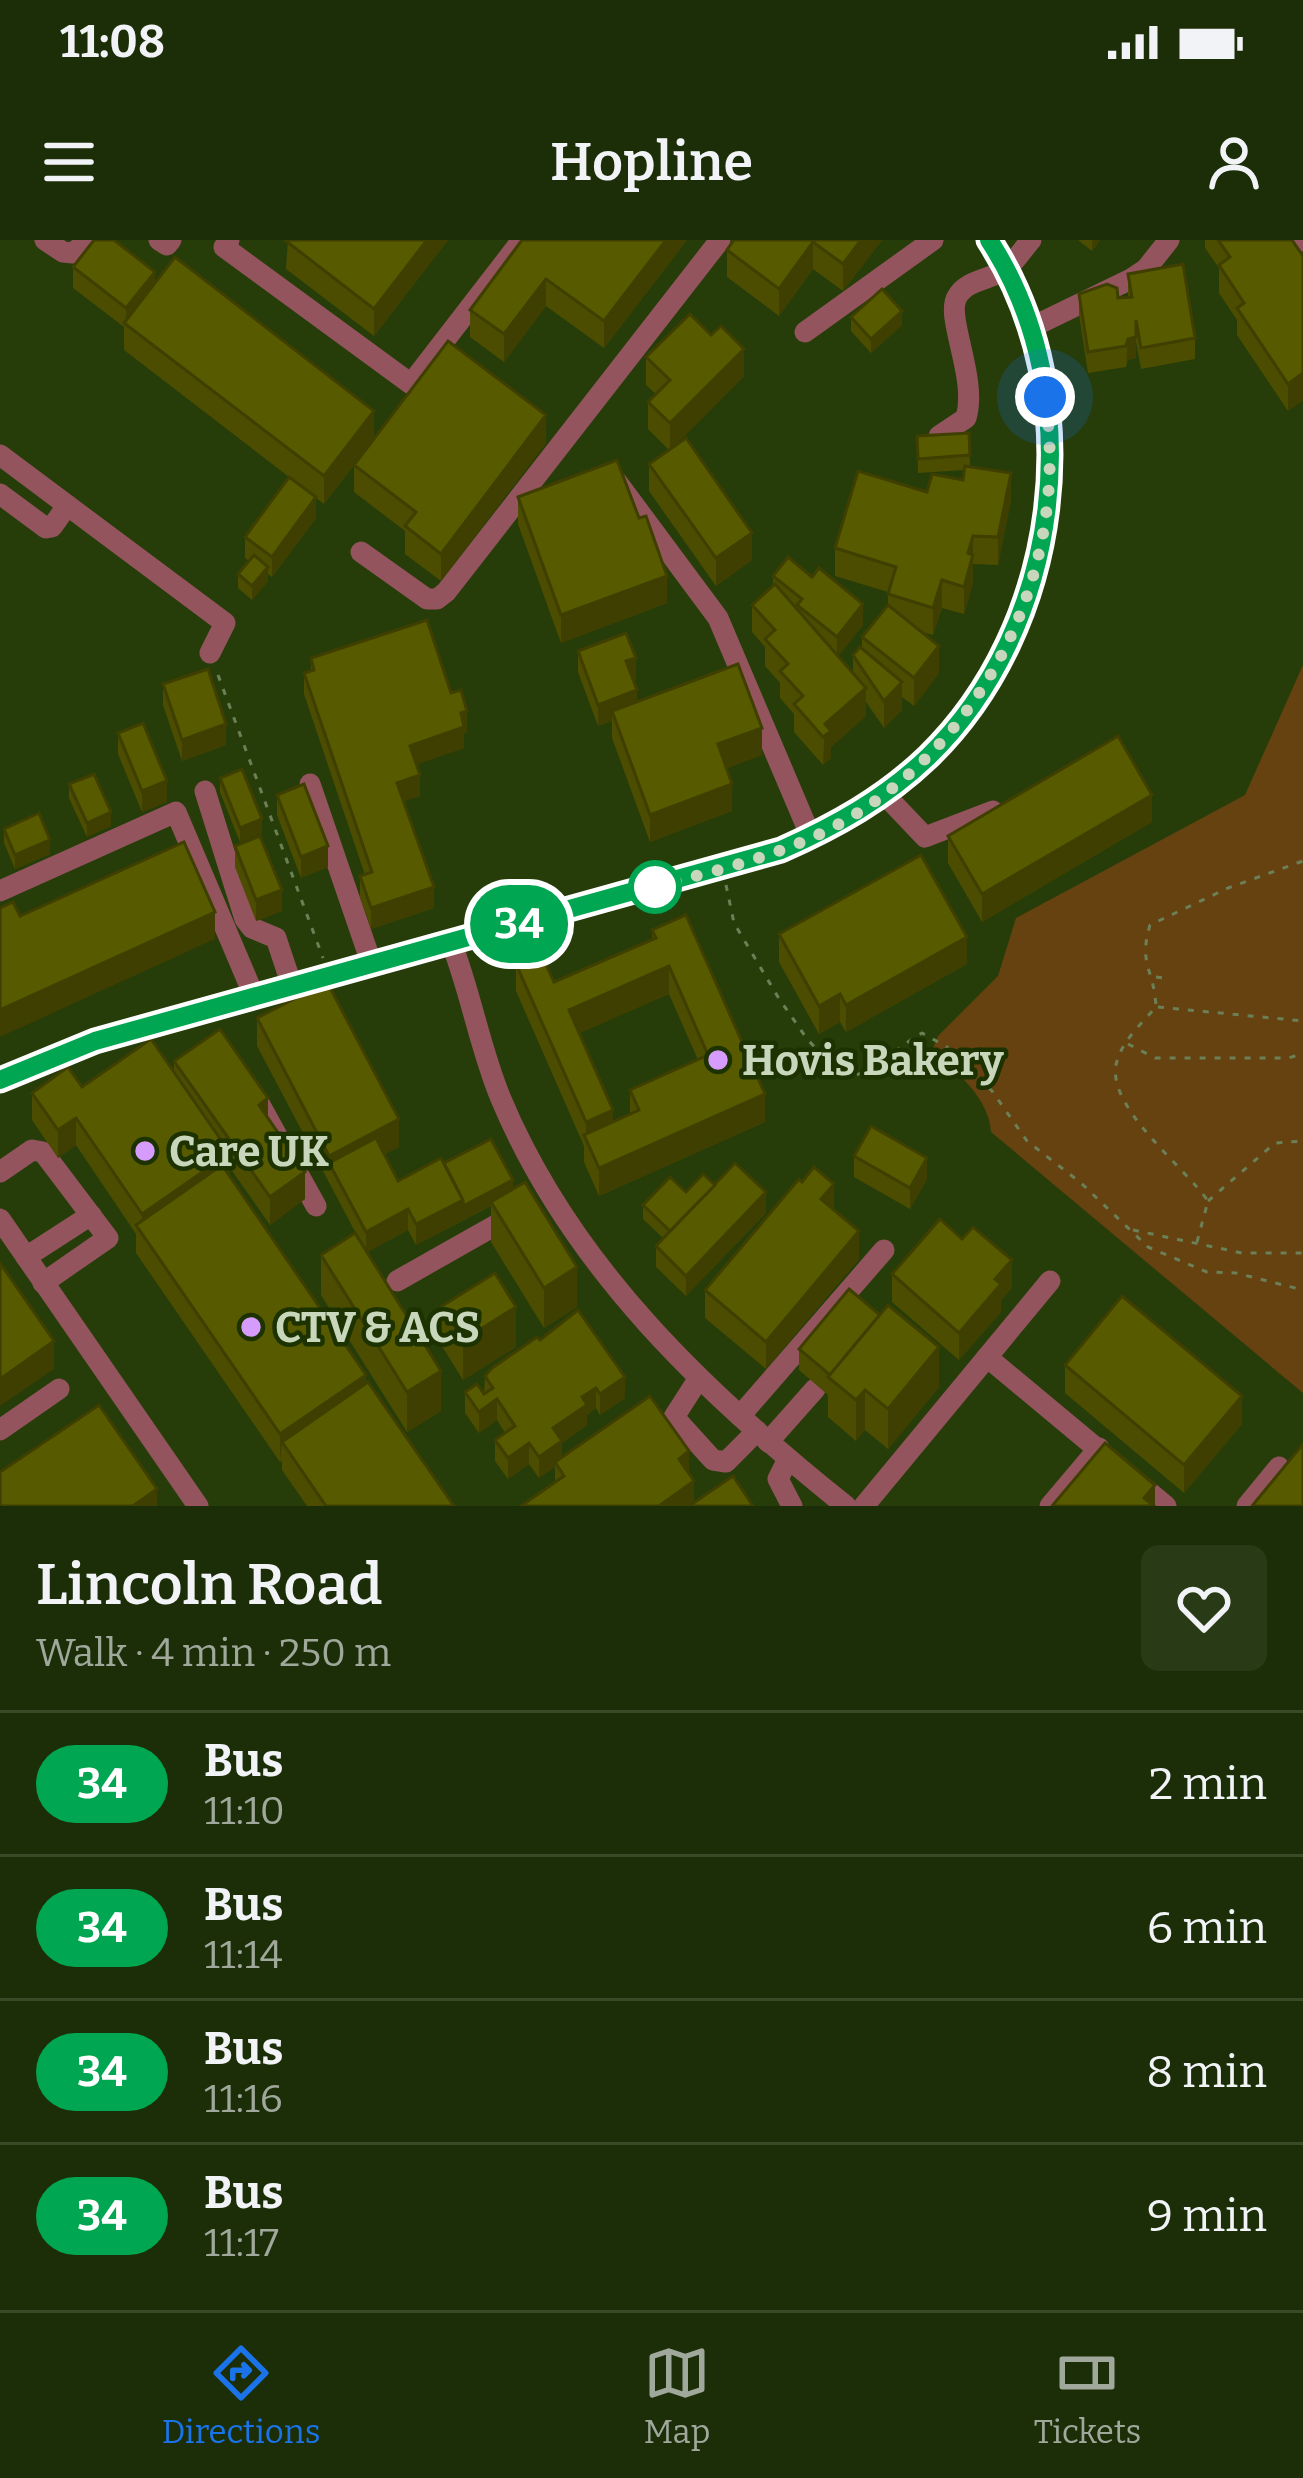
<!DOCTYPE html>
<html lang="en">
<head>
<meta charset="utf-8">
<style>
	body { margin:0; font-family:Bitter,serif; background:#293a16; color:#f1f3f6; height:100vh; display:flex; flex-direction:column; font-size:45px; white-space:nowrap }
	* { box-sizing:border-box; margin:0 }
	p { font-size:39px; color:#a0a89c }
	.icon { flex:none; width:66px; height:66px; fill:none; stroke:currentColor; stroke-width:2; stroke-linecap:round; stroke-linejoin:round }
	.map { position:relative; height:1266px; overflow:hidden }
	.panel { display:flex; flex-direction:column; background:#1c2e08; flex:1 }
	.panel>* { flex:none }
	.badge { padding:0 24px; border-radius:39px; font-size:42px; line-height:78px }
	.you { position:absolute; width:60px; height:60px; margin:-30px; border:9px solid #fff; border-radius:50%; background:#1a73e8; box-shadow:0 0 0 18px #1a73e833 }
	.map>.badge { position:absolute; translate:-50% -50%; box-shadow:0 0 0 6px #fff }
	.round { display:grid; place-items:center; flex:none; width:126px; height:126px; border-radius:18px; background:#293a16 }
	.headline { display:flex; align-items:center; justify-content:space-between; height:204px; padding:0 36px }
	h1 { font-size:57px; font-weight:600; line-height:90px }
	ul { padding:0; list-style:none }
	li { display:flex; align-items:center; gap:36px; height:144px; padding:0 36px; border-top:3px solid #3a4a29 }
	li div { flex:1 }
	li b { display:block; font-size:45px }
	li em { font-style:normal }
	li .badge { min-width:132px; font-weight:700; text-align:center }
	.status { display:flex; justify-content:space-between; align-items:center; height:84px; padding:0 60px; background:#1c2e08; direction:ltr }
	.status svg { height:33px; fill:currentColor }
	header { display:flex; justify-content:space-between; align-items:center; height:156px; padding:0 36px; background:#1c2e08; font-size:54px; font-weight:600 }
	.tab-bar { display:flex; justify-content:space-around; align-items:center; height:168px; border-top:3px solid #3a4a29; background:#1c2e08; font-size:33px; color:#a0a89c }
	.tab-bar a { display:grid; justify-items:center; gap:6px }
	.tab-bar .active { color:#1a73e8 }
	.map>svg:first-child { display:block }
	.green { fill:#654210 }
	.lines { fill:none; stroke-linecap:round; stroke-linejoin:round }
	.path { stroke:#6c8057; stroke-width:3; stroke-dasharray:6 9; stroke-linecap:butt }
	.minor { stroke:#93545e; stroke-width:21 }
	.wall { fill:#4c4d00; fill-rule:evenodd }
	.shaded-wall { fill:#3e3f00 }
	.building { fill:#585a00; stroke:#3e3f00; stroke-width:3 }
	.line-casing { stroke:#fff; stroke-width:27 }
	.line { stroke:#00a651; stroke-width:18 }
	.walk { stroke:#c8d7bc; stroke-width:12; stroke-dasharray:0 21.6 }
	.stop-dot { fill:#fff; stroke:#00a651; stroke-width:6 }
	.poi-dot { fill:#d59cfb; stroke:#1c3200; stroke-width:4.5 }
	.labels { text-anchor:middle; stroke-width:9; stroke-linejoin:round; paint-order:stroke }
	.poi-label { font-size:42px; font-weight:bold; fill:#c8d7bc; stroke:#1c3200; text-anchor:start }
</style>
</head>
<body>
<div class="status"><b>11:08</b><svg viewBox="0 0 49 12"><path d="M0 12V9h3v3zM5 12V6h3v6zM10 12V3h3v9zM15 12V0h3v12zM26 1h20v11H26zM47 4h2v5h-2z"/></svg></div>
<header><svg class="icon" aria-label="menu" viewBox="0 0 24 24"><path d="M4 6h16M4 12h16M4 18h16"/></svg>Hopline<svg class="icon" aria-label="person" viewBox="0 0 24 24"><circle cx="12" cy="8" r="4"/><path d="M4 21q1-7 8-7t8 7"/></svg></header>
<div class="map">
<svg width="1303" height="1266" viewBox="0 0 1303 1266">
	<rect width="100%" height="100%" fill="#263d0a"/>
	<path class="green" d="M1303 425V1153L991 892C989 857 956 833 933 808L938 796 998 736 1016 678 1245 555Z"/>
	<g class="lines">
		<g class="path">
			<polyline points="218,435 323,718"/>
			<path d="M726 645 734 683 778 757 807 799 833 826 851 836C879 831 896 807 922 793L947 807 992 851 1027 901 1081 943 1148 1007 1207 1032 1236 1033 1303 1050"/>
			<polyline points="1156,737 1171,739"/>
			<polyline points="1158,767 1303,781"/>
			<polyline points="1128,804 1155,818 1288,818 1303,814"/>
			<polyline points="1208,961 1275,903 1303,901"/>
			<polyline points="1133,990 1242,1013 1303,1013"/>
			<path d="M1197 1002 1208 961C1184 926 1103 865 1117 821 1123 800 1142 783 1156 767 1154 728 1138 725 1150 685L1228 648 1303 621"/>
		</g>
		<g class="minor">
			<polyline points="45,0 63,12 73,13 89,0"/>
			<polyline points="159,0 167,5 171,0"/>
			<polyline points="229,0 224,7 411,144 522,0"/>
			<polyline points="1302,0 1303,1"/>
			<polyline points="1028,89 1131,39 1146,29 1169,0"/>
			<polyline points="805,92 933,0"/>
			<path d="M939 196 966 178C978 138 945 77 957 57 967 39 991 40 1006 29 1015 22 1023 9 1031 0"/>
			<polyline points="0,215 225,383 210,413"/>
			<polyline points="617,242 718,378 811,597"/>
			<polyline points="0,254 46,288 52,287 67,266"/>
			<polyline points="361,312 427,359 437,359 446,352 720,0"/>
			<polyline points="310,544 372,725"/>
			<polyline points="205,551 245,679 252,688 276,698 292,746"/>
			<polyline points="885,555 925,597 993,571"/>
			<polyline points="0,651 176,572 254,756"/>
			<path d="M451 702C471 753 480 809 501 859 572 1028 706 1154 846 1266"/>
			<path d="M0 840 95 801 781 611C835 586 884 559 928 517 1062 388 1091 158 989 0"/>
			<polyline points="254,854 316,966"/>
			<polyline points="0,932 32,910 43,912 108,998 43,1043"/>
			<polyline points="0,979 198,1266"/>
			<polyline points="26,1017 91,975"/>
			<polyline points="397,1041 517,973"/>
			<polyline points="987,1117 1166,1266"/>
			<polyline points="699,1138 674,1177 713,1220 726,1222 757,1191"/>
			<polyline points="740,1176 884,1010"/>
			<polyline points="0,1190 59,1149"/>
			<polyline points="768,1202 815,1149"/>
			<polyline points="788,1219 778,1239 792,1266"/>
			<polyline points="864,1266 1050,1041"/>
			<polyline points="1050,1266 1099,1208"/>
			<polyline points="1247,1266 1279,1227"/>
		</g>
	</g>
	<g class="wall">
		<polygon points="288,0 448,0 374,96 286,29"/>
		<polygon points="522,0 687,0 604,108 546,66 504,122 470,97 470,70"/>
		<polygon points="734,0 882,0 843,51 813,29 779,76 727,37 727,10"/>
		<polygon points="1078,0 1100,0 1092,11"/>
		<polygon points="1205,0 1292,0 1288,171 1237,95 1237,80 1219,53 1219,28 1205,8"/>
		<polygon points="73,27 155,42 374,198 546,203 441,341 405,314 405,291 354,252 354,225 367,208 324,264 316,258 316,278 272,337 268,334 268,341 252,360 238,348 238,334 249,321 245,318 245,297 289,237 124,110 124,87 73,48"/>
		<polygon points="1128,34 1195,98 1195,119 1141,129 1136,102 1136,118 1128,120 1126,127 1088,133 1079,75 1079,54 1128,57"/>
		<polygon points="851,77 902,85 871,113 851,91"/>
		<polygon points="646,117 744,136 673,207 752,320 716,346 649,251 649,224 669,210 648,189 648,162 656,154 646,145"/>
		<polygon points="969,193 970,226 1011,260 998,325 973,324 973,343 964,374 942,368 933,395 922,392 939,433 914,466 902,457 902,470 884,488 866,462 866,476 831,507 831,518 823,525 794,492 794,474 780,458 780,443 765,426 765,407 752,392 752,365 773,346 773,336 863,385 838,416 853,433 853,415 862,409 862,397 888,365 888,352 835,336 835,308 927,252 963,240 964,230 918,233 917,196"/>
		<polygon points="518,257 667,363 561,403 518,284"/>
		<polygon points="578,411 636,439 633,440 637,461 762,515 727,528 732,571 650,602 612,498 612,481 598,486 578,432"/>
		<polygon points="311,418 451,453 467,492 464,493 464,508 416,524 420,556 404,561 434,668 371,689 360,657 360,636 365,635 304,454 304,433 311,431"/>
		<polygon points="163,444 226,505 182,521 163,465"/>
		<polygon points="118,493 167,562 142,572 118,514"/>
		<polygon points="220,538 262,593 240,602 220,552"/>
		<polygon points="69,544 111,586 87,597 69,558"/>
		<polygon points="277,555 328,627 301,638 277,575"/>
		<polygon points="1152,582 982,682 948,623 948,596"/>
		<polygon points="4,589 50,614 15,629 4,603"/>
		<polygon points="235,606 282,671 256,681 235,627"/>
		<path d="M652 690 765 882 599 956 584 922V906L516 751V724L554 742 652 699ZM669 754 698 820 630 850V874L613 882 579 793Z"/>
		<polygon points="779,694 967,724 846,792 840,782 819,794 779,722"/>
		<polygon points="257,778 399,907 384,914 398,941 444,923 513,949 577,1067 544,1088 491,1002 491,966 416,1005 408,990 367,1012 441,1171 407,1192 321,1055 321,1015 360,1001 257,806"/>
		<polygon points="174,821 268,879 305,959 270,985 230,928 230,936 366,1143 454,1266 307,1266 282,1230 282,1221 280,1222 136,1013 136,994 76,905 58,918 32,880 32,853 174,832"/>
		<polygon points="854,916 927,939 910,969 854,937"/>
		<polygon points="715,945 766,973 686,1056 656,1027 656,1006 664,999 643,979 643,965"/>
		<polygon points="834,970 859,1019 766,1129 705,1078 705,1050"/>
		<polygon points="892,1034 1012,1048 1001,1060 1001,1072 959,1120 892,1062"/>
		<polygon points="442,1066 516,1107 463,1140 442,1106"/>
		<polygon points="540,1100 625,1158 600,1175 596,1168 587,1175 587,1185 562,1203 562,1218 689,1234 694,1262 753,1266 521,1266 555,1242 555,1227 539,1238 529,1224 508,1239 495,1221 495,1200 505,1193 497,1180 479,1193 465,1173 465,1152 484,1154 485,1136"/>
		<polygon points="799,1109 939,1147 888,1209 865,1190 856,1201 828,1177 828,1155 799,1130"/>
		<polygon points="1065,1125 1242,1184 1184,1253 1065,1153"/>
	</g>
	<g class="shaded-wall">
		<polygon points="427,0 448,0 374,96 374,69"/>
		<polygon points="666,0 687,0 604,108 604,81"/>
		<polygon points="861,0 882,0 843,51 843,24"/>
		<polygon points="1092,0 1100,0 1092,11"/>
		<polygon points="813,2 813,29 779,76 779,49"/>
		<polygon points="155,32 155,53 126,85 126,68"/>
		<polygon points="546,39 546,66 504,122 504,94"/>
		<polygon points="902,71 902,85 871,113 871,99"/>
		<polygon points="1136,97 1136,118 1128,120 1126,127 1128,99"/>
		<polygon points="744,109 744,136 670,211 670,183"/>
		<polygon points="1303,133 1303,161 1288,171 1288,144"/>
		<polygon points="374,171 374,198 324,264 324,236"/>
		<polygon points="546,175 546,203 441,341 441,314"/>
		<polygon points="1011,233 1011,260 998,325 998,297"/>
		<polygon points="316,257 316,278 272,337 272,317"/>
		<polygon points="752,293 752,320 716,346 716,318"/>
		<polygon points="973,296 973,343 964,374 964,347 968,313"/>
		<polygon points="268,327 268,341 252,360 252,346"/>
		<polygon points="667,336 667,363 561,403 561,375"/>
		<polygon points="942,340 942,368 933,395 933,368"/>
		<polygon points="863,364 863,385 837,418 837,397"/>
		<polygon points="939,406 939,433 914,466 914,438"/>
		<polygon points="636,418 636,439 626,442 626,421"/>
		<polygon points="902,442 902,470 884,488 884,461"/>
		<polygon points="866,448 866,476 831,507 831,518 823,525 825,484"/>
		<polygon points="637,450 637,471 612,471 612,481 598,486 598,465"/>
		<polygon points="467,471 467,492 464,493 464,508 410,527 410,506"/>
		<polygon points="226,484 226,505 182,521 182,500"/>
		<polygon points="762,488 762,515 718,532 718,504"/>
		<polygon points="420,535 420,556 397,564 397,543"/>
		<polygon points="167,541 167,562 142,572 142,551"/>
		<polygon points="732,544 732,571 650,602 650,575"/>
		<polygon points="1152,555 1152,582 982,682 982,654"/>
		<polygon points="111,572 111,586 87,597 87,583"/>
		<polygon points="262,579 262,593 240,602 240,588"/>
		<polygon points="50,600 50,614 15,629 15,615"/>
		<polygon points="328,606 328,627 301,638 301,617"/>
		<polygon points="434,647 434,668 371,689 371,668"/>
		<polygon points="282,650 282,671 256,681 256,660"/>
		<polygon points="215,672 215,699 0,797 0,770"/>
		<polygon points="967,697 967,724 846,792 846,765"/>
		<polygon points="669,726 669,754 569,798 569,770"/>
		<polygon points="840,754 840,782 819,794 819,766"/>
		<polygon points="765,854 765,882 599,956 599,928"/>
		<polygon points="268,858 268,886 259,865"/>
		<polygon points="613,870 613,897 586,898 586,882"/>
		<polygon points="76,878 76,905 58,918 58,890"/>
		<polygon points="399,879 399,907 338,939 329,923 329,916"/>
		<polygon points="230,913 230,940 142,993 142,974"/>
		<polygon points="927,918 927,939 910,969 910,948"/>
		<polygon points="305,932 305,959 270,985 270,957"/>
		<polygon points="513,940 513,954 416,1005 416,984 463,960"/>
		<polygon points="834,944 834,971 821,959"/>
		<polygon points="766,952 766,973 686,1056 686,1036"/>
		<polygon points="408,969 408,990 366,1013 366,992"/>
		<polygon points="859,991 859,1019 766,1129 766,1102"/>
		<polygon points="1012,1020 1012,1048 1001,1060 1001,1072 959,1120 959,1093 995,1039"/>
		<polygon points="577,1027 577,1067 544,1088 544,1048"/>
		<polygon points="516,1067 516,1107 463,1140 463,1100"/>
		<polygon points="54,1101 54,1129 0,1166 0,1139"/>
		<polygon points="939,1107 939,1147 888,1209 888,1169"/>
		<polygon points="441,1131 441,1171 407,1192 407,1152"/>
		<polygon points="366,1135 366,1162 282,1202 280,1222 280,1194"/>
		<polygon points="625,1137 625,1158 600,1175 600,1154"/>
		<polygon points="596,1148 596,1168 587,1175 587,1185 562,1203 562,1222 555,1222 555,1227 539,1238 539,1217 553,1188 582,1157"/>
		<polygon points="865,1150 865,1190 856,1201 856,1160"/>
		<polygon points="1242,1156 1242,1184 1184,1253 1184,1225"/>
		<polygon points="497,1159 497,1180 479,1193 479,1172"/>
		<polygon points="529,1203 529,1224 508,1239 508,1218"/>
		<polygon points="689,1211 689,1239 679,1219"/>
		<polygon points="694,1241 694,1266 659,1266"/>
		<polygon points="1155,1245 1155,1266 1144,1258"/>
		<polygon points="157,1249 157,1266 133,1266"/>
	</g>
	<g class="building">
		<polygon points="94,0 114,0 155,32 126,68 73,27"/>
		<polygon points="288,0 427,0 374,69 286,1"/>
		<polygon points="522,0 666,0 604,81 546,39 504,94 470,70"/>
		<polygon points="734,0 861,0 843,24 813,2 779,49 727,10"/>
		<polygon points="1218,0 1292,0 1303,16 1303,133 1288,144 1237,68 1244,63 1219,25 1230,17"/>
		<polygon points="175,17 374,171 324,236 124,83"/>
		<polygon points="1183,24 1195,98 1141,108 1136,80 1136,97 1128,99 1126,106 1088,112 1079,54 1107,44 1117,48 1118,58 1132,57 1128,34"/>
		<polygon points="882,49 902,71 871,99 851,77"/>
		<polygon points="690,74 711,95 721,86 744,109 670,183 648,162 670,140 646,117"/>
		<polygon points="448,101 546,175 441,314 405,286 416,272 354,225"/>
		<polygon points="969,193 970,215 918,219 917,196"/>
		<polygon points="686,198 752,293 716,318 649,224"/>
		<polygon points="617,220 639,278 646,276 667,336 561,375 518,257"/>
		<polygon points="965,226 1011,233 998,297 973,296 968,313 973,315 964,347 942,340 933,368 888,354 896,327 835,308 858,231 927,252 932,234 963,240"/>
		<polygon points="289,237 316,257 272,317 245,297"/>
		<polygon points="254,315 268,327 252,346 238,334"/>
		<polygon points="788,317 812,337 819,328 863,364 837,397 797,365 802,359 773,336"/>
		<polygon points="775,344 866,448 825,484 831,491 823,497 794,464 803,456 780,431 788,424 765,399 775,390 752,365"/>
		<polygon points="888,365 939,406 914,438 862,397"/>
		<polygon points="427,380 451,453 461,450 467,471 461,473 464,487 410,506 420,535 397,543 434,647 371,668 360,636 372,632 304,433 314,430 311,418"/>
		<polygon points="626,393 636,418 626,421 637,450 598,465 578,411"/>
		<polygon points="860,407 902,442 884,461 853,415"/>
		<polygon points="738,424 762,488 718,504 732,544 650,575 612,471"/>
		<polygon points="208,429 226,484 182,500 163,444"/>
		<polygon points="143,483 167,541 142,551 118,493"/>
		<polygon points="1118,496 1152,555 982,654 948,596"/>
		<polygon points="242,529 262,579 240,588 220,538"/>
		<polygon points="94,534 111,572 87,583 69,544"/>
		<polygon points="304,544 328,606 301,617 277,555"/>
		<polygon points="39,573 50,600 15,615 4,589"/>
		<polygon points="260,596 282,650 256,660 235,606"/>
		<polygon points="184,602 215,672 0,770 0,668 13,662 20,676"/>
		<polygon points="921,615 967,697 846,765 840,754 819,766 779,694"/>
		<polygon points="686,675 765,854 599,928 584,895 639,870 630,850 708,815 669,726 569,770 613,870 586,882 516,724 541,713 554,742 656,698 652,690"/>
		<polygon points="327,742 399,879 329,916 257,778"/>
		<polygon points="220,789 268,858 259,865 305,932 270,957 174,821"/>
		<polygon points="151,799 230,913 142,974 76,878 58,890 32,853 68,827 82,847"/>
		<polygon points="871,886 927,918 910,948 854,916"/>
		<polygon points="376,898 398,941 441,918 463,960 416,984 408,969 366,992 329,923"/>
		<polygon points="491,899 513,940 463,966 463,960 444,923"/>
		<polygon points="735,923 766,952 686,1036 656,1006"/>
		<polygon points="222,925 366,1135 280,1194 136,985"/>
		<polygon points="814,927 834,944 821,959 859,991 766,1102 705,1050 799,939 802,942"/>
		<polygon points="703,934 715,945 670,991 643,965 670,937 686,952"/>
		<polygon points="525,942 577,1027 544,1048 491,962"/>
		<polygon points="940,979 962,999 973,987 1012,1020 995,1039 1001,1044 959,1093 892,1034"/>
		<polygon points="355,993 441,1131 407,1152 321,1015"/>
		<polygon points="0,1023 54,1101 0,1139"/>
		<polygon points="495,1033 516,1067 463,1100 442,1066"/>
		<polygon points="849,1049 880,1075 830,1135 799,1109"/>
		<polygon points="1122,1056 1242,1156 1184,1225 1065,1125"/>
		<polygon points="888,1065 939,1107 888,1169 865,1150 856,1160 828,1137"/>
		<polygon points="578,1070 625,1137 600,1154 596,1148 582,1157 587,1165 553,1188 562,1201 539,1217 529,1203 508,1218 495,1200 515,1186 497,1159 479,1172 465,1152 477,1144 484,1154 493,1148 485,1136 492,1128 537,1097 540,1100"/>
		<polygon points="368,1142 454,1266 326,1266 282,1202"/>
		<polygon points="650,1156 689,1211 679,1219 694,1241 659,1266 521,1266 564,1236 555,1222"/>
		<polygon points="99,1165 157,1249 133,1266 0,1266 0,1232"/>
		<polygon points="1105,1203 1155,1245 1144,1258 1154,1266 1052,1266"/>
		<polygon points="1303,1204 1303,1266 1252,1266"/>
		<polygon points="733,1236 753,1266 689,1266"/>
	</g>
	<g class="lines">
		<defs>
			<path id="line" d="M0 840 95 801 781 610C835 586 884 559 928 517 1061 388 1091 157 989 0"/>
		</defs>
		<use href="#line" class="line-casing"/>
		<use href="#line" class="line"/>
		<path class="walk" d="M655 647C717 630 781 616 837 585 988 502 1071 326 1045 157"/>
	</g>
	<circle class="stop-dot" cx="655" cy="647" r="24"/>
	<g class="poi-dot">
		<circle cx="718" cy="820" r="12"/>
		<circle cx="145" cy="911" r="12"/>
		<circle cx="251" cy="1087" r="12"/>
	</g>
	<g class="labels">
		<g class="poi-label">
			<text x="742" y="835">Hovis Bakery</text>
			<text x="169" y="926">Care UK</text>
			<text x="275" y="1102">CTV &amp; ACS</text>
		</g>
	</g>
</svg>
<div class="you" style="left:1045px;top:157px"></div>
<b class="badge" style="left:519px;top:684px;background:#00a651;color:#fff">34</b>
</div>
<section class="panel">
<div class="headline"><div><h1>Lincoln Road</h1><p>Walk · 4 min · 250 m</p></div><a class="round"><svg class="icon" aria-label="heart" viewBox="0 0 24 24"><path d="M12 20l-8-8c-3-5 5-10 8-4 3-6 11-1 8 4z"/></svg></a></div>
<ul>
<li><span class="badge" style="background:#00a651;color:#fff">34</span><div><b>Bus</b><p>11:10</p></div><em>2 min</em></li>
<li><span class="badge" style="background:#00a651;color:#fff">34</span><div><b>Bus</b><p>11:14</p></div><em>6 min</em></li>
<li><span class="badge" style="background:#00a651;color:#fff">34</span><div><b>Bus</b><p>11:16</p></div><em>8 min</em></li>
<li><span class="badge" style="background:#00a651;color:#fff">34</span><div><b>Bus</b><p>11:17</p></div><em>9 min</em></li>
</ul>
</section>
<nav class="tab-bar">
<a class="active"><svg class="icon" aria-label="directions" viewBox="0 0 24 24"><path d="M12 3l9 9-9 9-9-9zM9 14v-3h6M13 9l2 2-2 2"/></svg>Directions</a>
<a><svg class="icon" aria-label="map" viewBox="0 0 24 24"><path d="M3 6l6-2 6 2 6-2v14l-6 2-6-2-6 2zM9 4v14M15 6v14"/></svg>Map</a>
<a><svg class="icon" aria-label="tickets" viewBox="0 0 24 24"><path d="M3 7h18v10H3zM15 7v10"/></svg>Tickets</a>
</nav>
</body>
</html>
